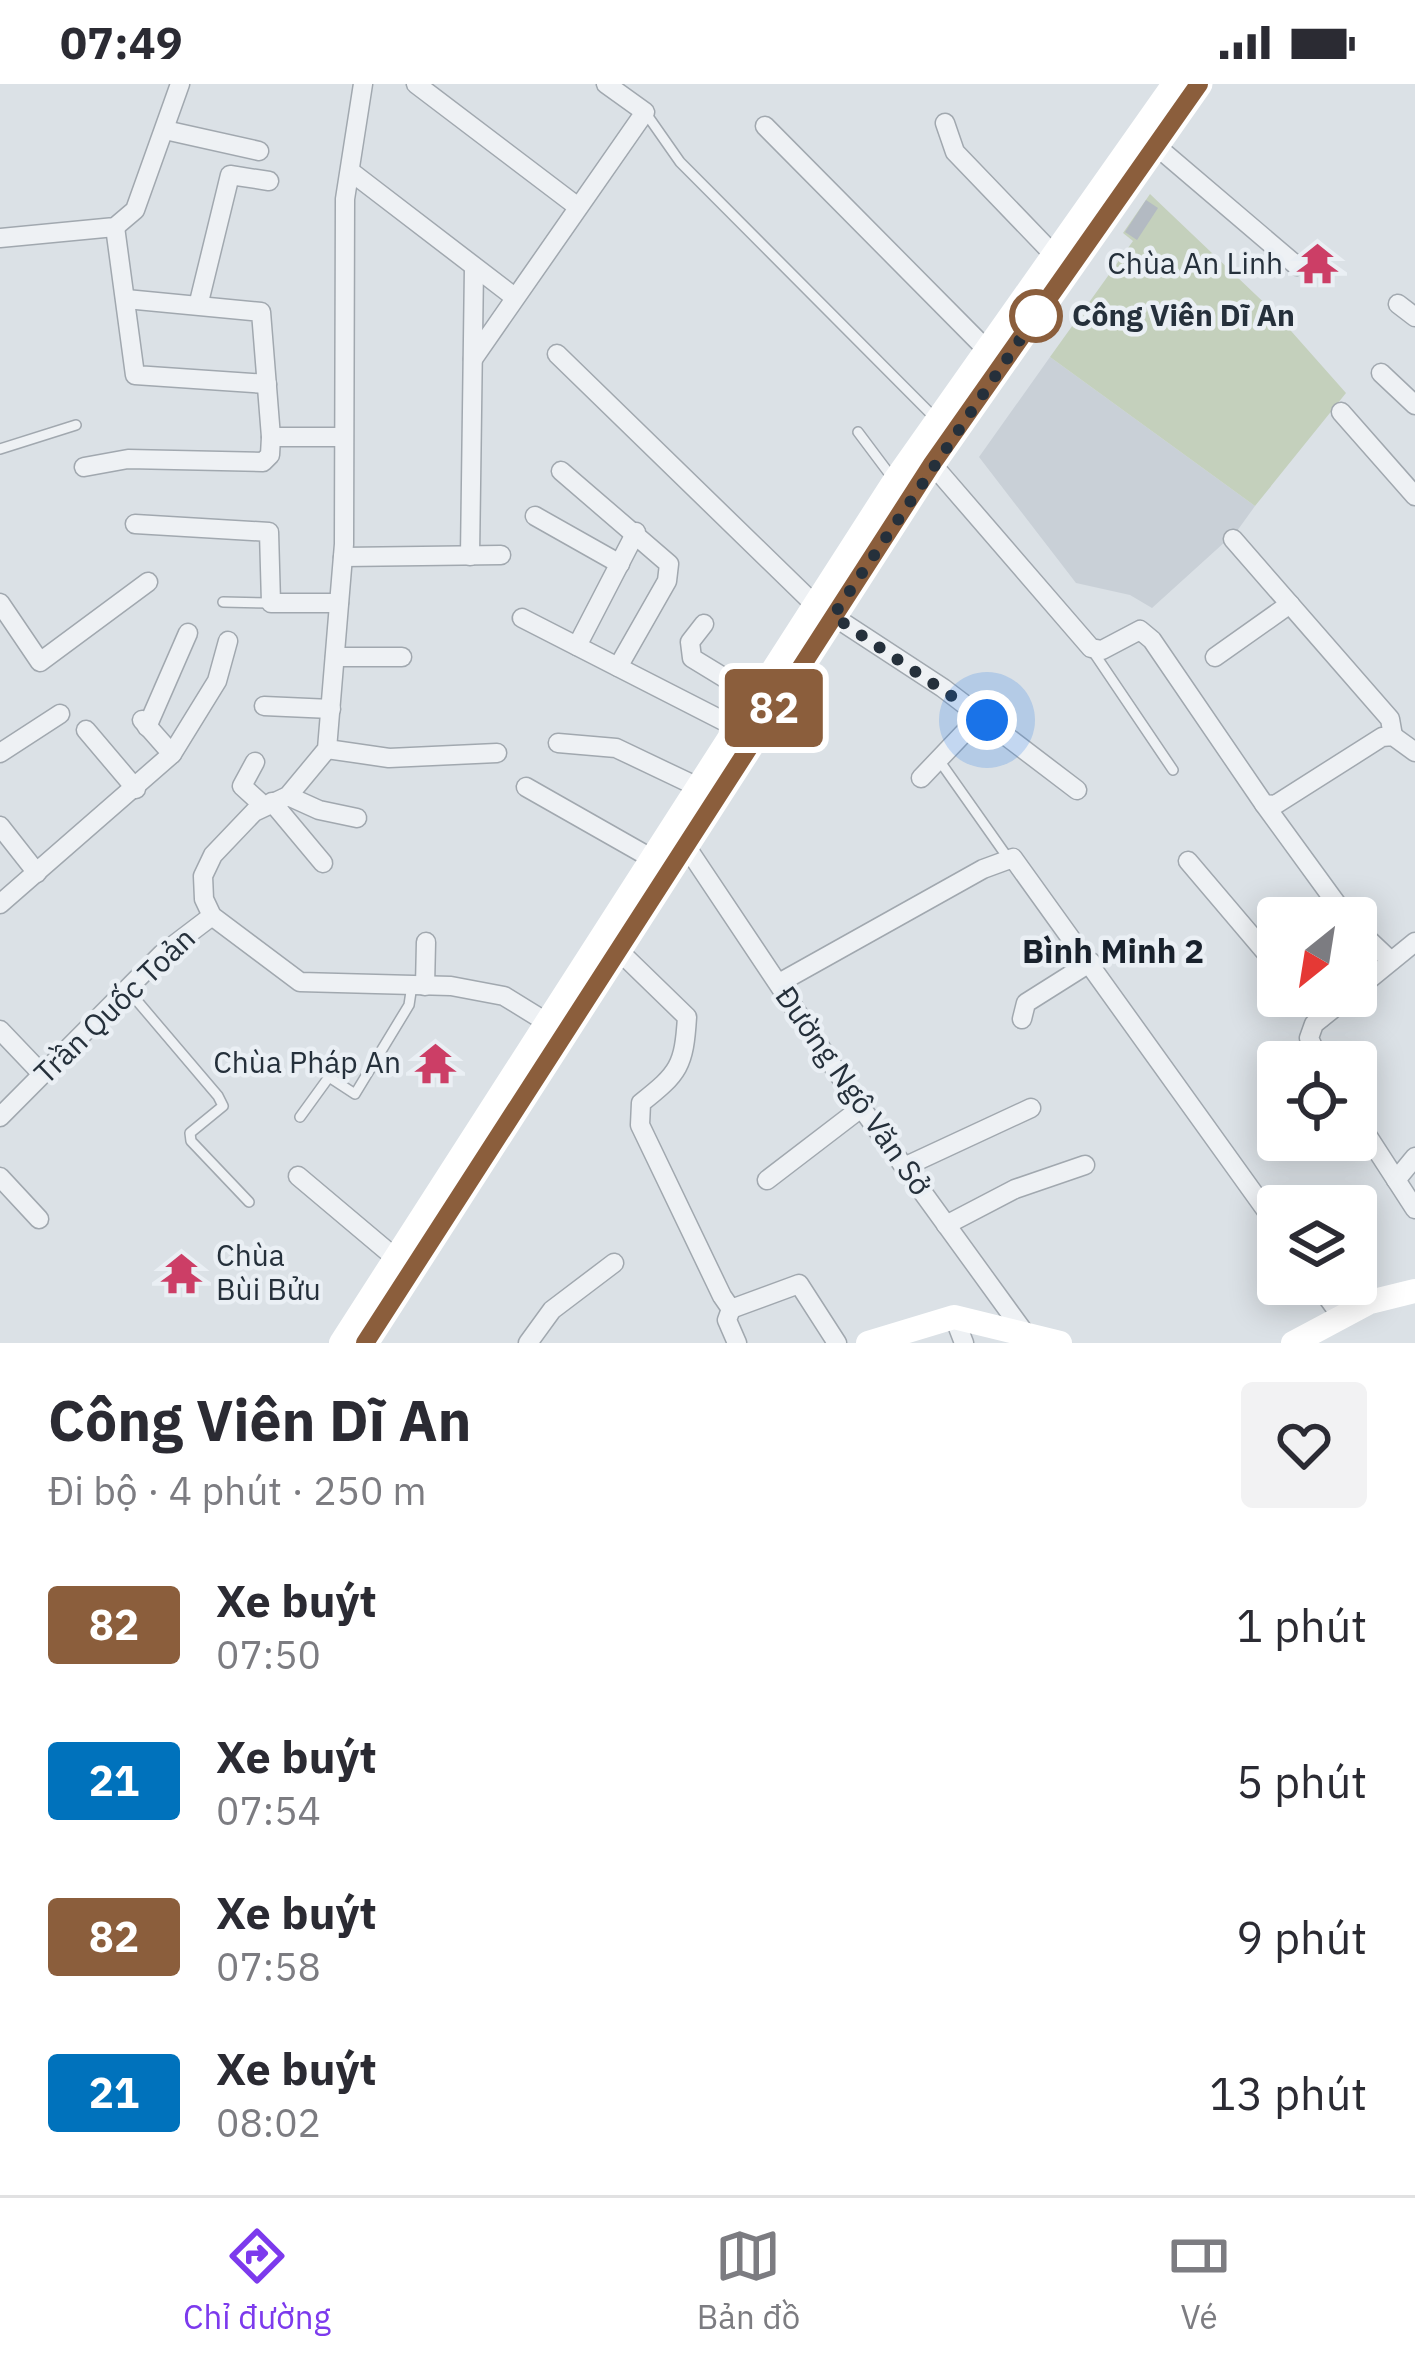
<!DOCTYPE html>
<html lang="vi">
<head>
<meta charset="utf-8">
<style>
	body { margin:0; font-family:"IBM Plex Sans",sans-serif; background:#f2f2f3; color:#2b2b33; height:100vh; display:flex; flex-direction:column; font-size:45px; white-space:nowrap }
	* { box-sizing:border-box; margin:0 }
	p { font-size:39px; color:#7c7c81 }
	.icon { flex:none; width:66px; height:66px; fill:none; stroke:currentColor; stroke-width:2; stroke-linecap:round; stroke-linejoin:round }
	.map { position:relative; height:1259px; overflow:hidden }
	.side { display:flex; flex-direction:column; background:#fff; flex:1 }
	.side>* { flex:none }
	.badge { padding:0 24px; border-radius:9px; font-size:42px; line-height:78px }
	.needle { width:78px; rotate:210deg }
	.tools { position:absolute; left:1257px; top:813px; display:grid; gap:24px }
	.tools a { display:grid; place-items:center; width:120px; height:120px; border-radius:12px; background:#fff; box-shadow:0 6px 30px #0003; font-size:60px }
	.you { position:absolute; width:60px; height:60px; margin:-30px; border:9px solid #fff; border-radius:50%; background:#1a73e8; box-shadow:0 0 0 18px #1a73e833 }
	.map>.badge { position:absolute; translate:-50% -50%; box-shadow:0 0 0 6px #fff }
	.round { display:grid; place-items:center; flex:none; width:126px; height:126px; border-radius:12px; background:#f2f2f3 }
	.overview { display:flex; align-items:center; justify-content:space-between; height:204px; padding:0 48px }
	h1 { font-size:57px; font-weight:700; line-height:90px }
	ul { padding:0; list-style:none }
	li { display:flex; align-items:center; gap:36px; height:156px; padding:0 48px }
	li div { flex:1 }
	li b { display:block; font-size:45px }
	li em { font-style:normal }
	li .badge { min-width:132px; font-weight:700; text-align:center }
	.status { display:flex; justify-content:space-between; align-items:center; height:84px; padding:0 60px; background:#fff; direction:ltr }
	.status svg { height:33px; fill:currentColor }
	.dock { display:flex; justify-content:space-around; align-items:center; height:168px; border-top:3px solid #e1e1e2; background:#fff; font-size:33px; color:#7c7c81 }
	.dock a { display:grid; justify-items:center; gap:6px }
	.dock .current { color:#7c3aed }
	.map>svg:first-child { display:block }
	.built { fill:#c9d0d7 }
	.green { fill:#c4d0bc }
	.building { fill:#b3bac2 }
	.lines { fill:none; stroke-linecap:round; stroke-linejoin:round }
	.service-casing { stroke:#a1a8af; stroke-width:12 }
	.minor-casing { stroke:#a1a8af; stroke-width:21 }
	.service { stroke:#eef1f4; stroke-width:9 }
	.minor { stroke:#eef1f4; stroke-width:18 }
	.secondary { stroke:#fff; stroke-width:24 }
	.line-casing { stroke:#fff; stroke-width:27 }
	.line { stroke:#8b5e3c; stroke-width:18 }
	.walk { stroke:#25303b; stroke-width:12; stroke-dasharray:0 21.6 }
	.stop-dot { fill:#fff; stroke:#8b5e3c; stroke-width:6 }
	.labels { text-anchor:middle; stroke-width:9; stroke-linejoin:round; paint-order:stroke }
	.poi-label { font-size:30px; fill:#25303b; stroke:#eaeff4; text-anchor:end }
	.stop-label { font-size:30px; font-weight:bold; fill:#25303b; stroke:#eaeff4; text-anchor:start }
	.street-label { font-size:30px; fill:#25303b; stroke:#eaeff4 }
	.neighbourhood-label { font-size:33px; font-weight:bold; fill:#18212c; stroke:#eaeff4 }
</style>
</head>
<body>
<div class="status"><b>07:49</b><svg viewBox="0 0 49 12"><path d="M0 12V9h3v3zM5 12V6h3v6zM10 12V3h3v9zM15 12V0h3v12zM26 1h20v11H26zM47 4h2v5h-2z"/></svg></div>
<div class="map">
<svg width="1415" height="1259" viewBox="0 0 1415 1259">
	<rect width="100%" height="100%" fill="#dbe1e6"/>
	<polygon class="built" points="1050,273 1255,422 1237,447 1152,524 1130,511 1076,499 979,373"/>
	<polygon class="green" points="1150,110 1276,230 1346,309 1255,422 1050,273 1133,157 1123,149"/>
	<polygon class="building" points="1146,116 1158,124 1137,156 1125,148"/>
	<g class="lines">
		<defs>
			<g id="service">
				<polyline points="645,28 680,78 936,335"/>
				<polyline points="858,348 891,392"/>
				<polyline points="0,365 76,341"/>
				<polyline points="223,518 271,519"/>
				<polyline points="1092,566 1173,686"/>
				<polyline points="941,679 1008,774"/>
				<polyline points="127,905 218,1012 223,1022 190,1049 191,1057 249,1118"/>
				<polyline points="300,1033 329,993 355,1010 409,921 412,901"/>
			</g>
			<g id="minor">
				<polyline points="363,0 345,115 344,460 327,665 288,712 254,728 213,771 203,792 204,815 212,832 300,898 451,902 504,912 556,944"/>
				<polyline points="416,0 578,123"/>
				<polyline points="945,39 955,68 1054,171"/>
				<polyline points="765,42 987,266"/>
				<polyline points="165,46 259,67"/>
				<polyline points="1155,61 1297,182"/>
				<polyline points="350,87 513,212"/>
				<polyline points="115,143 135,291 267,300"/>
				<polyline points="0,154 115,143 135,126 180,0"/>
				<polyline points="126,215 261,228 271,353"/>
				<polyline points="199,218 230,91 269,97"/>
				<polyline points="1398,220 1415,233"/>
				<polyline points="557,270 814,520"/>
				<polyline points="473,275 645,28 606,0"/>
				<polyline points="1381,289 1415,321"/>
				<polyline points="1341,328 1415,412"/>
				<polyline points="932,380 1091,564 1102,566 1140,546 1152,556 1264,720 1275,721 1382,653 1393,652 1415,668"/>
				<polyline points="84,383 128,375 263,378 270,371 271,353 342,353"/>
				<polyline points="561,387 669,480 667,497 618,583"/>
				<polyline points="535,432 620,480"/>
				<polyline points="135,440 269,448 271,519 339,519"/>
				<polyline points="1233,455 1390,635 1393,652"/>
				<polyline points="470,472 474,183"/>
				<polyline points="343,473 501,471"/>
				<polyline points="0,519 40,578 148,498"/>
				<polyline points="833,532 943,604 1077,706"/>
				<polyline points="522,534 745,648"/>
				<polyline points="704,540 690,558 692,574 756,613"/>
				<polyline points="577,562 636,448"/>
				<polyline points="335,573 402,573"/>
				<polyline points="1215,573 1290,520"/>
				<polyline points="264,622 331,625"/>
				<polyline points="147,643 188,549"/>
				<polyline points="86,646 136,705"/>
				<polyline points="558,659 616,664 698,703"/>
				<polyline points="327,665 389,674 497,669"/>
				<polyline points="0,669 60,630"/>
				<polyline points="172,670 217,597 228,557"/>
				<polyline points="255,678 242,702 264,722"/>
				<polyline points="921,694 981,631"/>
				<polyline points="526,703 651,774"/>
				<polyline points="288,712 319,726 357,734"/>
				<polyline points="272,718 323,779"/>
				<polyline points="1264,720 1347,834"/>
				<polyline points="0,742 37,789"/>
				<polyline points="686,762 855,1015 1024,1248"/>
				<polyline points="1188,777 1278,883"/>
				<polyline points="0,820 172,670 142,636"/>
				<polyline points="1356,844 1391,877"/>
				<path d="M618 866 687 933C684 982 679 989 641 1019L640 1041 722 1212 731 1225 799 1200 837 1259"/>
				<polyline points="779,899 983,785 1013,774 1278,1143"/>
				<polyline points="425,902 426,858"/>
				<polyline points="1356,906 1415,858"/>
				<polyline points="1303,912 1321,934"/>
				<polyline points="1022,935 1026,919 1091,878"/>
				<polyline points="0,946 42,990"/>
				<polyline points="1320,978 1309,954 1314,940 1349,912"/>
				<polyline points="0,1033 162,870 212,832"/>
				<polyline points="1356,1034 1415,1125"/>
				<polyline points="904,1083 1031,1024"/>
				<polyline points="298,1092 393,1172"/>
				<polyline points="0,1093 39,1135"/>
				<polyline points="767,1096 861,1024"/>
				<polyline points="1396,1096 1415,1073"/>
				<polyline points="946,1141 1015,1105 1085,1081"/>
				<polyline points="1318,1200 1341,1232"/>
				<polyline points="731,1225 727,1236 737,1259"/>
				<polyline points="954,1233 964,1259"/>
				<polyline points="528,1259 552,1226 614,1179"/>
			</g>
		</defs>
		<use href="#service" class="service-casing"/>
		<use href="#minor" class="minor-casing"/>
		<use href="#service" class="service"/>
		<use href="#minor" class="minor"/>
		<g class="secondary">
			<polyline points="341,1259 895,396 1174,0"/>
			<polyline points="365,1259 932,380 1199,0"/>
			<polyline points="868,1259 954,1233 1060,1259"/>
			<polyline points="1293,1259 1370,1218 1415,1207"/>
		</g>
	</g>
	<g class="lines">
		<defs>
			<polyline id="line" points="365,1259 932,380 1199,0"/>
		</defs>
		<use href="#line" class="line-casing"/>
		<use href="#line" class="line"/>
		<polyline class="walk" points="987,636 833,532 1036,232"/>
	</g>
	<defs>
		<symbol id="temple-bare" viewBox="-9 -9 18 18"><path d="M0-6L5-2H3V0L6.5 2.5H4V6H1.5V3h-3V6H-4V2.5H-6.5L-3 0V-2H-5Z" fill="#cc3e66" stroke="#eaeff4" stroke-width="2.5" paint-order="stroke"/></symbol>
	</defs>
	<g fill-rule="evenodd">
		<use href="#temple-bare" x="1288" y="150" width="59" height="59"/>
		<use href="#temple-bare" x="406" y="950" width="59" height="59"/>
		<use href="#temple-bare" x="152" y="1160" width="59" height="59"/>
	</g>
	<circle class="stop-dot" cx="1036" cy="232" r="24"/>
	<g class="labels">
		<g class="poi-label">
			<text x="1283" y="190">Chùa An Linh</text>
			<text x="401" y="989">Chùa Pháp An</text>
			<text x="216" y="1182" text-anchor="start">Chùa<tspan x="216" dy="34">Bùi Bửu</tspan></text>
		</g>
		<g class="stop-label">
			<text x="1072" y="242">Công Viên Dĩ An</text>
		</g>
		<g class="street-label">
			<text transform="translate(115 922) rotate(-44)" y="10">Trần Quốc Toản</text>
			<text transform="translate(853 1007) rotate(55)" y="10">Đường Ngô Văn Sở</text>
		</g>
		<g class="neighbourhood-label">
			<text x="1113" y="879">Bình Minh 2</text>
		</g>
	</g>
</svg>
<div class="tools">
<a><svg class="needle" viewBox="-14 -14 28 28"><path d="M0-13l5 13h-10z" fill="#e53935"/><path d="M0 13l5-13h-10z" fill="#7c7c81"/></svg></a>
<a><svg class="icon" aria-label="locate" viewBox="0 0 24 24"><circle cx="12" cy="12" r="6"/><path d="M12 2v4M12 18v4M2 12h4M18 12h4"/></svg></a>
<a><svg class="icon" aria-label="layers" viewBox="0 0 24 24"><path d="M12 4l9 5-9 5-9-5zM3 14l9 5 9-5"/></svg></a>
</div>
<div class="you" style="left:987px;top:636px"></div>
<b class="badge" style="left:774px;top:624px;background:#8b5e3c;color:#fff">82</b>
</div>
<section class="side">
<div class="overview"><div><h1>Công Viên Dĩ An</h1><p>Đi bộ · 4 phút · 250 m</p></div><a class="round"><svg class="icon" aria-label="heart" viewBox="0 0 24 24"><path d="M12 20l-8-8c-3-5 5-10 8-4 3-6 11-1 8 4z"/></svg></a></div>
<ul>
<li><span class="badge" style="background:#8b5e3c;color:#fff">82</span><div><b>Xe buýt</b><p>07:50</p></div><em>1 phút</em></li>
<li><span class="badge" style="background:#0072bc;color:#fff">21</span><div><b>Xe buýt</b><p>07:54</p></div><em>5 phút</em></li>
<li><span class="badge" style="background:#8b5e3c;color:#fff">82</span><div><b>Xe buýt</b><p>07:58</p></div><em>9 phút</em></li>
<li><span class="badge" style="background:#0072bc;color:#fff">21</span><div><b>Xe buýt</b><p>08:02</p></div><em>13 phút</em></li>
</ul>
</section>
<nav class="dock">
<a class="current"><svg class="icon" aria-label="directions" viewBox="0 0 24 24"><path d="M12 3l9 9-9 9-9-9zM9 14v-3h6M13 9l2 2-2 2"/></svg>Chỉ đường</a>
<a><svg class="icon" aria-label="map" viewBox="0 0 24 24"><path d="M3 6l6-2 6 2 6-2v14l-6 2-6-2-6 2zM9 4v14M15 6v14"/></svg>Bản đồ</a>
<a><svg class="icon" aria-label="tickets" viewBox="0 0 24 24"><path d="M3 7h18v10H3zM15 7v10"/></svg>Vé</a>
</nav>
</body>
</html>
